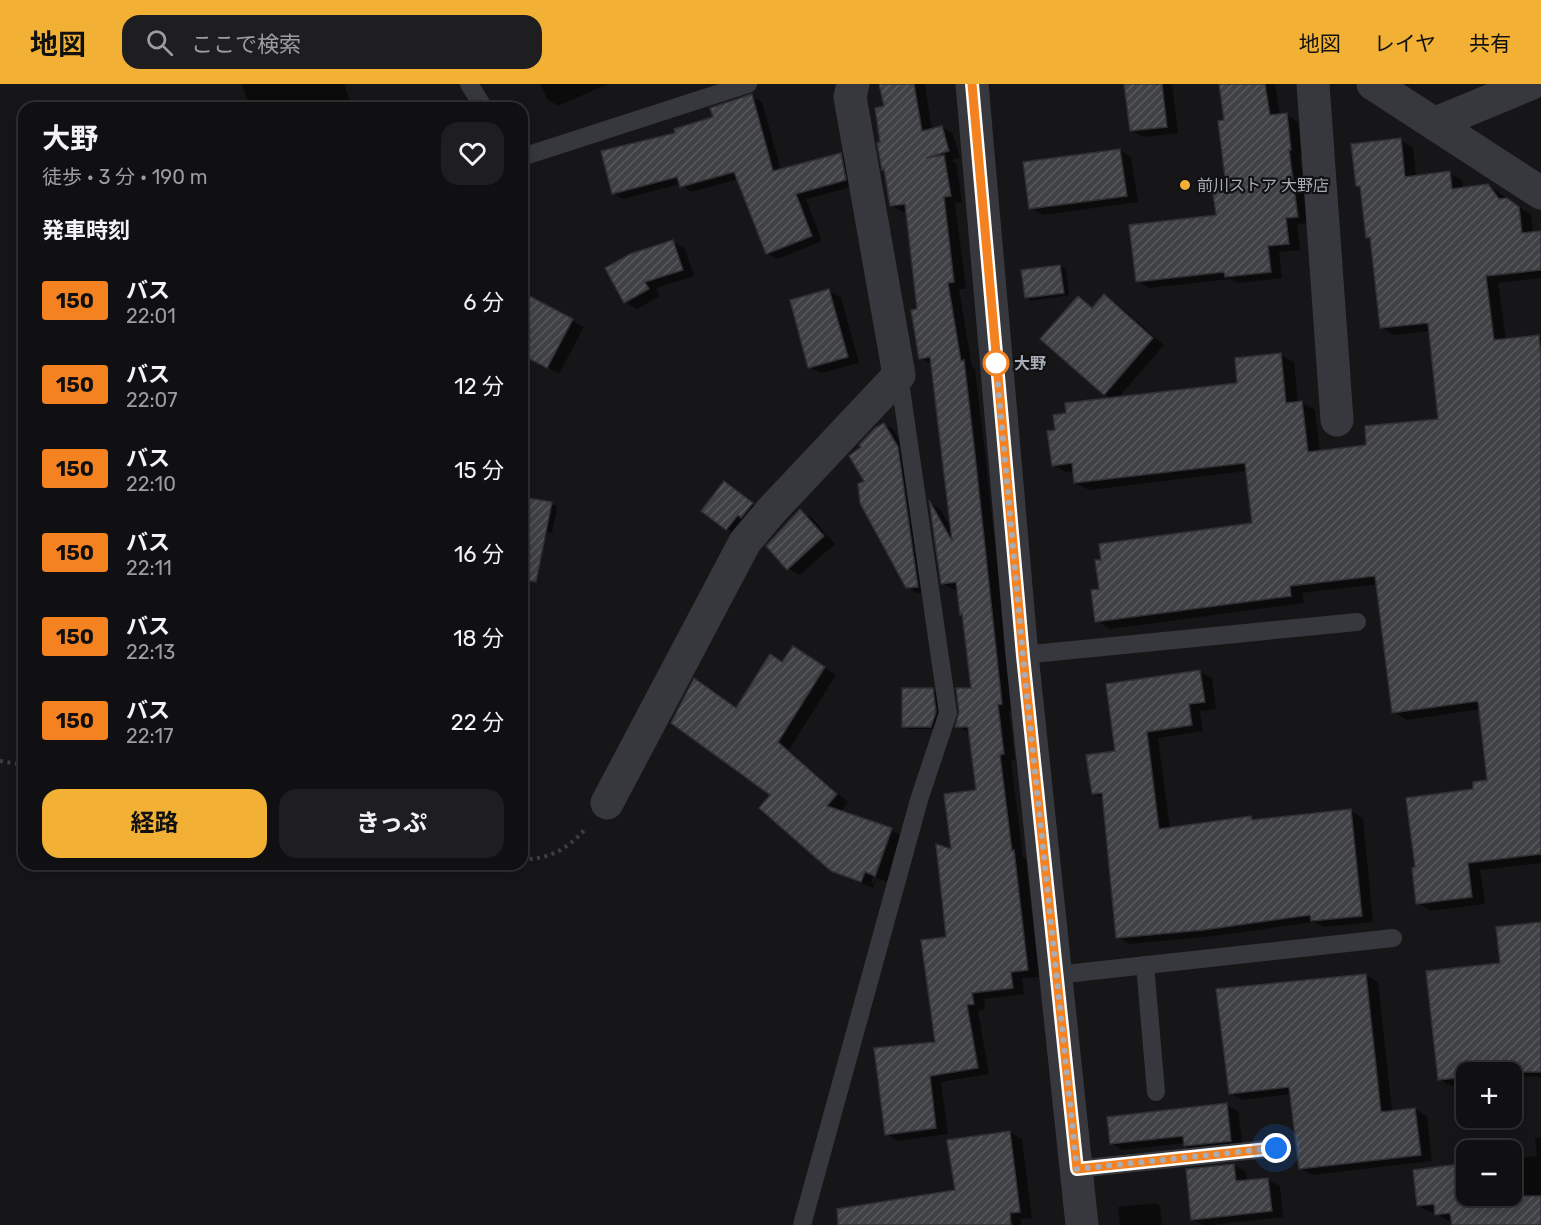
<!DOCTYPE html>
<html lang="ja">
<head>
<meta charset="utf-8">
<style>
	body { margin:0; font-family:Rubik,"Noto Sans JP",sans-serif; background:#1e1e20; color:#f1f3f6; height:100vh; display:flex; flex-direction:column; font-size:22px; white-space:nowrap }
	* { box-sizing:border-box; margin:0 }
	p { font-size:20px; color:#9c9d9f }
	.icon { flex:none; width:33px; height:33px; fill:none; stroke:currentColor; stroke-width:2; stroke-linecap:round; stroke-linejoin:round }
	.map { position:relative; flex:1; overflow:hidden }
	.panel { position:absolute; left:18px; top:18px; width:510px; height:768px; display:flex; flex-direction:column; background:#101012; border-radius:18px; box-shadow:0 3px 15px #0003,0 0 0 2px #303032 }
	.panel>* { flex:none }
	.badge { padding:0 12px; border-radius:4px; font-size:21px; line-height:39px }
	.controls { position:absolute; left:1456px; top:978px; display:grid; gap:12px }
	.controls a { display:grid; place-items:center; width:66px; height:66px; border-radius:12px; background:#101012; box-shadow:0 3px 15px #0003,0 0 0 2px #303032; font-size:30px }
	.you { position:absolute; width:30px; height:30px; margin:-15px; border:4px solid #fff; border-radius:50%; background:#1a73e8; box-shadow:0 0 0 9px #1a73e833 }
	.map>.badge { position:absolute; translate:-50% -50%; box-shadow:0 0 0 3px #fff }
	h2 { padding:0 24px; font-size:22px; line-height:54px }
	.round { display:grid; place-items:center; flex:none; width:63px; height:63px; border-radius:18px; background:#1e1e20 }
	.summary { display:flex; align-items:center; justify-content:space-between; height:102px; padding:0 24px }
	h1 { font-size:28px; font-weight:700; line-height:45px }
	.button { display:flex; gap:12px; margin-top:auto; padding:12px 24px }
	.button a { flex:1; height:69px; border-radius:18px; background:#f2b134; color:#111; font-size:24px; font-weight:700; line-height:69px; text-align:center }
	.button a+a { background:#1e1e20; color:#f1f3f6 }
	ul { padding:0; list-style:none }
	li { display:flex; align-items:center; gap:18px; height:84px; padding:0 24px }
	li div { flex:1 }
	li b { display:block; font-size:22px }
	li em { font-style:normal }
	li .badge { min-width:66px; font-weight:700; text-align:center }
	header { display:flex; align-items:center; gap:36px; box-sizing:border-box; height:84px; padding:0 30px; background:#f2b134; color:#111 }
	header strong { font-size:28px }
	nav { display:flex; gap:33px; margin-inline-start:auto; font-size:21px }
	.search { width:420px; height:54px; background:#1e1e20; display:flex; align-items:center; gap:15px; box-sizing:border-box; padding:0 21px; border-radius:18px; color:#9c9d9f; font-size:22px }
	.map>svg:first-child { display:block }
	.shadow { fill:#0007 }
	.building { fill:url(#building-hatch); stroke:#303034; stroke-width:1.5 }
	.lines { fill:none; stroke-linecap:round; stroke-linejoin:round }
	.path { stroke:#3d3f44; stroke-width:4; stroke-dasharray:3 4.5; stroke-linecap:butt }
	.lane { stroke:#37383d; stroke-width:18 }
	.street { stroke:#37383d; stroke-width:33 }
	.line-casing { stroke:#fff; stroke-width:14 }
	.line { stroke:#f58220; stroke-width:9 }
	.walk { stroke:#a8adb8; stroke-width:6; stroke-dasharray:0 10.8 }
	.poi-dot { fill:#f2b134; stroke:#111113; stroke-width:2 }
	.stop-dot { fill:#fff; stroke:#f58220; stroke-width:3 }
	.labels { text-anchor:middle; stroke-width:4.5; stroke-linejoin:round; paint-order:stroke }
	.poi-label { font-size:16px; fill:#a8adb8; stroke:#111113; text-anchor:start }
	.stop-label { font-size:16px; font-weight:bold; fill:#a8adb8; stroke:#111113; text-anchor:start }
</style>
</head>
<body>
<header>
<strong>地図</strong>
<div class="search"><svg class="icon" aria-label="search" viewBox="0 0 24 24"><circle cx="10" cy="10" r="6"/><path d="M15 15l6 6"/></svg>ここで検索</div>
<nav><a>地図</a><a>レイヤ</a><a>共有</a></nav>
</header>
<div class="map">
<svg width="1541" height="1141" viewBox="0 0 1541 1141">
	<defs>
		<pattern id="building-hatch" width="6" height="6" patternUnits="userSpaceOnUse" patternTransform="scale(1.5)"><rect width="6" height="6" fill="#404145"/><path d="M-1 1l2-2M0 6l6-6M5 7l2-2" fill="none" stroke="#595a5e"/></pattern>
	</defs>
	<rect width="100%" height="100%" fill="#161618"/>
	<g class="shadow">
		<polygon points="242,0 344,0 352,24 250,24"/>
		<polygon points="540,0 608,0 558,22 547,15"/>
		<polygon points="881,0 925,0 932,46 942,43 953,50 960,74 951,76 956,79 962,118 955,119 966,205 959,205 972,283 975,285 985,369 1013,627 1009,627 1015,676 1011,677 1023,773 1026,775 1039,893 1022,894 1024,910 984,915 985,926 978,927 989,990 941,998 948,1050 898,1057 886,1050 937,959 948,854 953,767 977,707 970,649 957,642 972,606 959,505 954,506 942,499 930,419 940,425 952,445 933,281 921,274 919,226 907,127 903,128 892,121 886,86 883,85 882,59 886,24"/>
		<polygon points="1126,0 1172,0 1178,49 1143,53 1131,46"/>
		<polygon points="1220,0 1275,0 1280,32 1286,31 1298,38 1302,72 1300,72 1309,139 1297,140 1300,166 1279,168 1282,194 1238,199 1231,195 1149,204 1137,197 1218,132 1226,95 1226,38"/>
		<polygon points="752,12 762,18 781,86 841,70 851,76 855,102 806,115 822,157 777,175 767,169 738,95 691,108 680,100 623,115 613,109 677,50 715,34"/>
		<polygon points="1400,56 1413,63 1416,93 1449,89 1462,96 1463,105 1488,101 1531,131 1533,150 1541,150 1541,194 1498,199 1506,256 1538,252 1541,254 1541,779 1480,786 1485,820 1431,827 1418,819 1417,784 1475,706 1489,698 1481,625 1407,636 1394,628 1378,500 1302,509 1304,519 1110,545 1097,537 1101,506 1254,441 1247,387 1089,406 1075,399 1074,387 1066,388 1053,381 1057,347 1068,330 1113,315 1104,310 1079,214 1094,224 1104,212 1116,219 1164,261 1118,314 1239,300 1281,271 1294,278 1298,319 1302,319 1315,326 1320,369 1368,362 1440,337 1430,247 1394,251 1381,243 1372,155 1368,153 1362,104 1357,101"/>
		<polygon points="1120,66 1131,73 1138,118 1043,131 1031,124"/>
		<polygon points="673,158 685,165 694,192 656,204 660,212 637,225 625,218"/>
		<polygon points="1060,182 1066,185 1069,211 1031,217 1026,213"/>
		<polygon points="829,207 841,213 859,279 821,289 809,283"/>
		<polygon points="530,214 584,243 559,290 522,270 522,230"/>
		<polygon points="884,340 893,345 907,369 927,507 917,509 907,503 866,398 863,364"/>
		<polygon points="729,403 757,424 747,436 743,434 732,448 727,445"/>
		<polygon points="551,420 557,423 552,449 522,445 522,427"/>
		<polygon points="800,427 812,434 835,460 800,491 788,484"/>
		<polygon points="805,571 836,591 789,666 848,718 840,728 890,745 871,799 874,800 892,747 903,752 887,798 877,794 873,804 845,793 832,786 773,711 695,596 737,625 783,580"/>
		<polygon points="1200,588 1212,594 1216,625 1200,627 1203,647 1158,654 1170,745 1251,734 1258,737 1351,727 1363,734 1373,838 1324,843 1314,838 1215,852 1129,860 1118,853 1104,715 1093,709 1116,668"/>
		<polygon points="933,606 938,609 942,632 937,645 909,645 904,642"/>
		<polygon points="1541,839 1541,994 1537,992 1512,995 1512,988 1467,988 1467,1000 1451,1002 1439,995"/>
		<polygon points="1366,891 1378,898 1392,1028 1415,1025 1427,1032 1432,1077 1312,1091 1300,1084 1291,1010 1242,1016 1230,1009 1218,906"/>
		<polygon points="1226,1021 1238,1027 1243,1064 1197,1068 1185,1062 1185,1059 1123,1066 1112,1060"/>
		<polygon points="1010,1048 1022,1055 1032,1134 1021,1135 1021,1141 885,1141 956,1107"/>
		<polygon points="1535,1054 1541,1054 1541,1141 1453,1141 1453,1136 1449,1137 1437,1130 1437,1128 1430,1128 1419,1122 1467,1081 1467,1112 1512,1112 1512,1075 1537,1072"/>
		<polygon points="1234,1081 1246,1088 1247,1098 1268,1095 1280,1102 1283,1133 1212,1141 1203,1141 1193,1135"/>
		<polygon points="1155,1119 1160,1122 1162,1141 1120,1141 1118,1123"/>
	</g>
	<g class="building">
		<polygon points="879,0 914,0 922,47 942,42 949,67 926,74 944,71 951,112 944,113 954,198 948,199 961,277 964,276 974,361 1002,620 998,621 1004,670 1000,671 1012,767 1014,766 1028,886 1011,888 1013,904 972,909 974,920 967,921 978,984 930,992 936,1044 885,1051 874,964 935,958 921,856 946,853 936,760 951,765 944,710 976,706 968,643 955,643 959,628 956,604 971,604 962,530 960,531 956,498 941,500 929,416 952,457 930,273 919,275 911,226 917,225 905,120 890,122 884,85 882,86 877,59 880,58 875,24 884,22"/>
		<polygon points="1124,0 1162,0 1167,43 1130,47"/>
		<polygon points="1219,0 1265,0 1270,31 1287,29 1291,66 1289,66 1298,133 1286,134 1289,160 1268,162 1271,188 1225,193 1224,188 1136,198 1129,141 1216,131 1211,96 1225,94 1218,37 1224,36"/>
		<polygon points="752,10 773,87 841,69 846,96 796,110 812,152 766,170 734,88 680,103 677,93 612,110 601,67 675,49 674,45 713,33 710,24"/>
		<polygon points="1401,54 1405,93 1450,87 1452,105 1488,100 1499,115 1507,114 1519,123 1522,149 1541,147 1541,186 1486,192 1494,256 1539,251 1541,273 1541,770 1468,779 1472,813 1416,820 1412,784 1415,783 1406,714 1473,705 1473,698 1487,696 1478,617 1392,629 1375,492 1290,502 1291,512 1095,538 1091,506 1099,505 1095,476 1101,476 1099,460 1252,439 1245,379 1074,399 1072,379 1052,382 1047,347 1055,346 1053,331 1066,329 1065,319 1237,299 1235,274 1281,269 1286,319 1302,317 1308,368 1366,361 1365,342 1438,335 1428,239 1380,244 1370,153 1366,154 1360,102 1356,102 1351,60"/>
		<polygon points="1120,65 1127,112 1029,125 1023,78"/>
		<polygon points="673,156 683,186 645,198 649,205 624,219 605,184 630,170"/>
		<polygon points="1060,181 1064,209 1025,214 1021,186"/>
		<polygon points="829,205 848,273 808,284 790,216"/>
		<polygon points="522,208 573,235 547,284 522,271"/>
		<polygon points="1104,210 1153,254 1104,311 1040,255 1078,212 1092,224"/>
		<polygon points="884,339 898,363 918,503 906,504 860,419 858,400 864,397 849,372 861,363 859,361 875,344"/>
		<polygon points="724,397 753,419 741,434 738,431 726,446 701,427"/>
		<polygon points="522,413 552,418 536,498 522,496"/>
		<polygon points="800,425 824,452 787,486 766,462"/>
		<polygon points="793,562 825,583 778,658 837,710 827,722 892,744 875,792 865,788 861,798 831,787 759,724 770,711 671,639 694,594 736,624 770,570 782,578"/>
		<polygon points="1200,586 1205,618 1189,620 1192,641 1147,648 1159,745 1251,732 1252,736 1351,725 1362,832 1311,837 1310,831 1203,846 1116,854 1102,709 1092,710 1086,671 1115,667 1106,600"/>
		<polygon points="902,604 933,604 936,628 931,643 902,643"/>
		<polygon points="1541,838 1541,988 1467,988 1467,993 1438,996 1426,887 1500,879 1496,843"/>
		<polygon points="1366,890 1381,1028 1415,1024 1421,1071 1299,1085 1289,1003 1229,1010 1216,905"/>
		<polygon points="1227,1019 1231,1057 1184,1062 1183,1052 1110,1060 1107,1033"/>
		<polygon points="1010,1047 1020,1128 1010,1129 1011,1141 838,1141 837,1125 955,1106 947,1056"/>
		<polygon points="1467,1079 1467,1112 1541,1112 1541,1141 1452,1141 1450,1129 1435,1131 1434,1120 1417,1122 1413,1086"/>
		<polygon points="1234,1080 1236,1097 1268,1094 1272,1127 1191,1136 1186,1085"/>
	</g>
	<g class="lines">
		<g class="path">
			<polyline points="0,677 24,681"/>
			<path d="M522 775C549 776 569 764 586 744"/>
		</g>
		<g class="lane">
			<polyline points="469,0 484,24"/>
			<polyline points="522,73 748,0"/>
			<polyline points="1022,571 1357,538"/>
			<polyline points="1145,881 1156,1008"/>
			<polyline points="1056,891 1393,854"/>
			<polyline points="1077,1085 1276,1064"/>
			<polyline points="802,1141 919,716 948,629 899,291"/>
		</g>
		<g class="street">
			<polyline points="972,0 1022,571 1082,1141"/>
			<polyline points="1313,0 1337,336"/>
			<polyline points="1373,0 1541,109"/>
			<polyline points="1436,39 1530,0"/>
			<polyline points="607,719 745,458 771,427 899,291 850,13 853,0"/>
		</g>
	</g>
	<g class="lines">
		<defs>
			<polyline id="line" points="972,0 1023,572 1077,1085 1276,1064"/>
		</defs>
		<use href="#line" class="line-casing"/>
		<use href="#line" class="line"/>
		<polyline class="walk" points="996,279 1025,594 1077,1085 1276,1064"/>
	</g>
	<circle class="poi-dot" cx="1185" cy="101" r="6"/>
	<circle class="stop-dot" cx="996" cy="279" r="12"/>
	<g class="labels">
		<g class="poi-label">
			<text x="1197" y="107">前川ストア 大野店</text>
		</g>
		<g class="stop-label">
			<text x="1014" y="285">大野</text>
		</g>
	</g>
</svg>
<div class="controls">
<a>+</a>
<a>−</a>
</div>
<div class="you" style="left:1276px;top:1064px"></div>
<section class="panel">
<div class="summary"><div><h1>大野</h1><p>徒歩 · 3 分 · 190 m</p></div><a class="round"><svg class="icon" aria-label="heart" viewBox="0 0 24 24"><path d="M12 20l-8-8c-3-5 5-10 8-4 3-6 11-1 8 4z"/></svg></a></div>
<h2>発車時刻</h2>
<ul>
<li><span class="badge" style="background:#f58220;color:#111">150</span><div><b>バス</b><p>22:01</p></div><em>6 分</em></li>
<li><span class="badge" style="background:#f58220;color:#111">150</span><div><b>バス</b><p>22:07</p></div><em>12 分</em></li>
<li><span class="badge" style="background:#f58220;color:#111">150</span><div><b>バス</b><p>22:10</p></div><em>15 分</em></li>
<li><span class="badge" style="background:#f58220;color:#111">150</span><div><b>バス</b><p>22:11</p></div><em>16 分</em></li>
<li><span class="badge" style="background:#f58220;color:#111">150</span><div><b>バス</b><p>22:13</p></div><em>18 分</em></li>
<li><span class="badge" style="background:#f58220;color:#111">150</span><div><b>バス</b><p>22:17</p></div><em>22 分</em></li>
</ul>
<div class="button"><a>経路</a><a>きっぷ</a></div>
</section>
</div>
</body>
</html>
